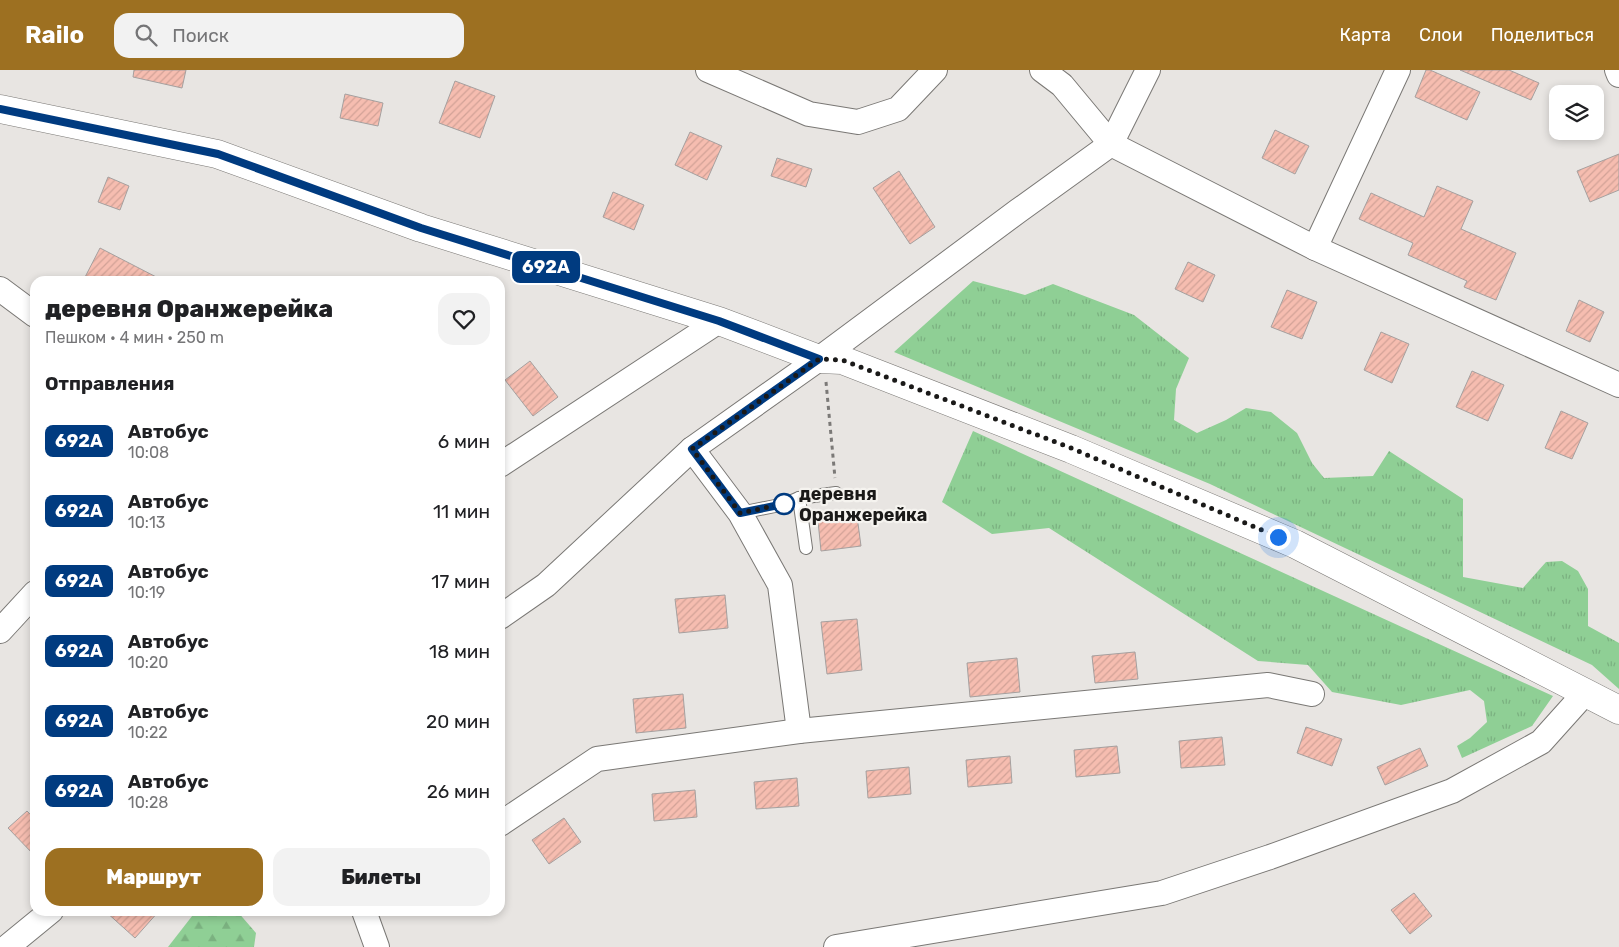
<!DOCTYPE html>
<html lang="ru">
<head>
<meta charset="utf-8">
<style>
	body { margin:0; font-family:Rubik,sans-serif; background:#f2f2f2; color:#202124; height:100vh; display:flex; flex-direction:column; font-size:19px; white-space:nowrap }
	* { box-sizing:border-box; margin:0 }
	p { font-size:16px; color:#757577 }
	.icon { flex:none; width:28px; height:28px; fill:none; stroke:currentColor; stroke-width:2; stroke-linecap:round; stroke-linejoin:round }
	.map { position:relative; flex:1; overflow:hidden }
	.details { position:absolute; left:30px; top:206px; width:475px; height:640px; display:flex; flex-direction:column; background:#fff; border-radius:15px; box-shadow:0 2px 8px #0003 }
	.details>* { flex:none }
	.badge { padding:0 10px; border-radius:8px; font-size:18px; line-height:32px }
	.buttons { position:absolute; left:1549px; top:15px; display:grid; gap:10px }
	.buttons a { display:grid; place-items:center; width:55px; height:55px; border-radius:10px; background:#fff; box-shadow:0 2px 8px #0003; font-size:25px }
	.you { position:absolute; width:25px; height:25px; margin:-12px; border:4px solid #fff; border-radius:50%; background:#1a73e8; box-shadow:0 0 0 8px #1a73e833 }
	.map>.badge { position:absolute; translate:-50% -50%; box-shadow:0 0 0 2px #fff }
	h2 { padding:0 15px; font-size:19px; line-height:45px }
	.round { display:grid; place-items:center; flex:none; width:52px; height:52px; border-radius:15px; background:#f2f2f2 }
	.headline { display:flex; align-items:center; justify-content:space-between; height:85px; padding:0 15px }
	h1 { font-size:24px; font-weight:800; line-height:38px }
	.primary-button { display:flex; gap:10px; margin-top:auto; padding:10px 15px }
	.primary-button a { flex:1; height:58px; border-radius:15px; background:#9d7021; color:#fff; font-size:20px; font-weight:800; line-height:58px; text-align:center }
	.primary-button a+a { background:#f2f2f2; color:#202124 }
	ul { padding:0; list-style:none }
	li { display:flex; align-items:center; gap:15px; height:70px; padding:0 15px }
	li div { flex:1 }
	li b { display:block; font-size:19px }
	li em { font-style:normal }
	li .badge { min-width:55px; font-weight:700; text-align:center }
	header { display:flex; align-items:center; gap:30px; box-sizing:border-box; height:70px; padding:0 25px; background:#9d7021; color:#fff }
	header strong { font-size:24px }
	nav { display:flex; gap:28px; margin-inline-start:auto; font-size:18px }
	.search { width:350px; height:45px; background:#f2f2f2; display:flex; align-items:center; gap:12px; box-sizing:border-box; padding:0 18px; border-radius:15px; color:#757577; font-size:19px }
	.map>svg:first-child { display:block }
	.grass { fill:url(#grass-tufts) }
	.forest { fill:url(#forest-firs) }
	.building { fill:url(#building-hatch); stroke:#a5a09f }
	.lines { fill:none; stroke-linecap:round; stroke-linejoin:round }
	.service-casing { stroke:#7a7875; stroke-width:14 }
	.minor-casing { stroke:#7a7875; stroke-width:26 }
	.tertiary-casing { stroke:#7a7875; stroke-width:29 }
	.path { stroke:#7b7977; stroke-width:3; stroke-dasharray:4 4; stroke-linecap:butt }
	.service { stroke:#fff; stroke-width:12 }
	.minor { stroke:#fff; stroke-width:24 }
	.tertiary { stroke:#fff; stroke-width:28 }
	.line-casing { stroke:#fff; stroke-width:11 }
	.line { stroke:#003b80; stroke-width:8 }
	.walk { stroke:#1a1918; stroke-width:5; stroke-dasharray:0 9 }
	.stop-dot { fill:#fff; stroke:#003b80; stroke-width:2.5 }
	.labels { text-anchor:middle; stroke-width:4.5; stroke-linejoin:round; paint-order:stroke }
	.stop-label { font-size:18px; font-weight:bold; fill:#1a1918; stroke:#f5f3ef; text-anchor:start }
</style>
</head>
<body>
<header>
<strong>Railo</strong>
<div class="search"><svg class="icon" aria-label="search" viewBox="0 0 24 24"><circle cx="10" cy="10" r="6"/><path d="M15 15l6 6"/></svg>Поиск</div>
<nav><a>Карта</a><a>Слои</a><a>Поделиться</a></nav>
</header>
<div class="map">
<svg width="1619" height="877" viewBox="0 0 1619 877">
	<defs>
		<pattern id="grass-tufts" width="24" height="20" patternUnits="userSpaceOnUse" patternTransform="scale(1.25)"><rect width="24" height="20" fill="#8fcf95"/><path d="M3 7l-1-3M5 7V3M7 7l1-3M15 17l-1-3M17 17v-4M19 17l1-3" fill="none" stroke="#7bb180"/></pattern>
		<pattern id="forest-firs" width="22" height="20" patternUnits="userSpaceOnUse" patternTransform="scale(1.25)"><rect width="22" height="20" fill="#8fcf95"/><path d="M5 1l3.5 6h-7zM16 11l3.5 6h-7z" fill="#7bb180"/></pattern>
		<pattern id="building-hatch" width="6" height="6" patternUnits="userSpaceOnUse" patternTransform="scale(1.25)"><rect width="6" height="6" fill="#f6bdb0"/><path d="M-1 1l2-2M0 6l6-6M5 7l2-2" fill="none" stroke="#d2a297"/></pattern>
	</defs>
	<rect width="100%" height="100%" fill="#e8e5e2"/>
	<g class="grass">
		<polygon points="973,211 1025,225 1053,214 1134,245 1189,288 1176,319 1174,350 1197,363 1226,350 1246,338 1271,342 1297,363 1312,393 1324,408 1373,406 1389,381 1463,429 1463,507 1523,518 1546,492 1562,491 1578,501 1588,519 1588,556 1619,573 1619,619 1592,595 1210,414 894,282"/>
		<polygon points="973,361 1553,626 1532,656 1462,688 1457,676 1470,668 1487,652 1484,631 1470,620 1401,635 1332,622 1308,595 1258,591 1049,458 992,464 942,432"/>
	</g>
	<polygon class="forest" points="196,841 237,841 256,863 254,877 168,877"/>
	<g class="building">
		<polygon points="134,0 186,0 182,18 133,7"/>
		<polygon points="1426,0 1430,0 1480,22 1467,50 1415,27"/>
		<polygon points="1460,0 1509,0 1539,13 1531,30"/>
		<polygon points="455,11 495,26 480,68 439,53"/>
		<polygon points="345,24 383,33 378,56 340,48"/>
		<polygon points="1275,60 1309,76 1295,104 1262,88"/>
		<polygon points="690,62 722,76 707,110 675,95"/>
		<polygon points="1619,84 1619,120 1590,132 1577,101"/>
		<polygon points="777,88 812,99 806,117 771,106"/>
		<polygon points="899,101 935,157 910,174 873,118"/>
		<polygon points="108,107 129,116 120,140 98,132"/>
		<polygon points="1437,116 1473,131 1461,159 1516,183 1496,230 1464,217 1467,211 1408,185 1413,173 1359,149 1371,123 1424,147"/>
		<polygon points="613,122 644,135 634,160 603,147"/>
		<polygon points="100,178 164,211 83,211"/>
		<polygon points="1188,192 1215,205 1203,232 1175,219"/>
		<polygon points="1287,220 1317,232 1302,269 1271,257"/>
		<polygon points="1579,230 1604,242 1590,272 1566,261"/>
		<polygon points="1381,262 1409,274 1392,313 1364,300"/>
		<polygon points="530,291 558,327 533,346 505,310"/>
		<polygon points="1472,301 1504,315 1488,351 1456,337"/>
		<polygon points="1561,341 1588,353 1572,389 1545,378"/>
		<polygon points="857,446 861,476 821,481 818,451"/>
		<polygon points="725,525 728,558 679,563 675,529"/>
		<polygon points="857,549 862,600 827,604 821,552"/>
		<polygon points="1135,582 1138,609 1095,613 1092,586"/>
		<polygon points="1017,588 1020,622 970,627 967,593"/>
		<polygon points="683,624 686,658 636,663 633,629"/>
		<polygon points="1306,657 1342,669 1332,696 1297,683"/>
		<polygon points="1222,667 1225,695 1181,698 1179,671"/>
		<polygon points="1117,676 1120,703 1076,707 1074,680"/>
		<polygon points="1420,678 1428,696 1385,715 1377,697"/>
		<polygon points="1010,686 1012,713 968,717 966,690"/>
		<polygon points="909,697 911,724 868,728 866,701"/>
		<polygon points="797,708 799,736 756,739 754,712"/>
		<polygon points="695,720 697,747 654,751 652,724"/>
		<polygon points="27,741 35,749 35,786 8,758"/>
		<polygon points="564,748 581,772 549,794 532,770"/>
		<polygon points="1414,823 1432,846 1410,864 1391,840"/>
		<polygon points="105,841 159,841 135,868"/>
	</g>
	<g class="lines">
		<defs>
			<g id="service">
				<polyline points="799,428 806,478"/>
				<polyline points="740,443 785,434 799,428 836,423"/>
			</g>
			<g id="minor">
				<polyline points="708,0 809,44 858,52 898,39 935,0"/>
				<polyline points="1042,0 1062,15 1111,74 1315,178 1619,315"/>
				<polyline points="1617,0 1619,5"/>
				<polyline points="1315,178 1398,0"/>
				<polyline points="0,219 35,245"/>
				<polyline points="692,379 740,443 780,515 799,661"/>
				<polyline points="500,395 719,251"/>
				<polyline points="500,547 546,515 692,379 819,289 1018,141 1111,74 1148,0"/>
				<polyline points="0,561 35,523"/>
				<polyline points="500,754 597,689 799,661 1268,615 1312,624"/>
				<polyline points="364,841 377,877"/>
				<polyline points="7,877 51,841"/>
				<polyline points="836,877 1162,823 1270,787 1452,721 1541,672 1585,623"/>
			</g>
			<polyline id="tertiary" points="0,39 217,84 421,158 719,251 819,289 842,290 1071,379 1295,474 1619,640"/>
		</defs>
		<use href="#service" class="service-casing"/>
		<use href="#minor" class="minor-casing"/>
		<use href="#tertiary" class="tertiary-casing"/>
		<polyline class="path" points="826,312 835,408"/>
		<use href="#service" class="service"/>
		<use href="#minor" class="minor"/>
		<use href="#tertiary" class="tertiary"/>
	</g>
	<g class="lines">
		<defs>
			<polyline id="line" points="0,39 218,84 421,158 719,251 819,289 692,379 740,443 784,434"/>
		</defs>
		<use href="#line" class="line-casing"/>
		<use href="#line" class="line"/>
		<polyline class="walk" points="784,434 740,443 692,379 819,289 842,290 1071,378 1278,467"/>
	</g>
	<circle class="stop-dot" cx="784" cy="434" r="10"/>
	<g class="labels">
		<g class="stop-label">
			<text x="799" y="430">деревня<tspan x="799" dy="21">Оранжерейка</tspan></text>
		</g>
	</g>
</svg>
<div class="buttons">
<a><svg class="icon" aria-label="layers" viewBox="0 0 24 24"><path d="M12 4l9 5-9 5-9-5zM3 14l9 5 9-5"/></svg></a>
</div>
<div class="you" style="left:1278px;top:467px"></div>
<b class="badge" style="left:546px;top:197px;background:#003b80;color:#fff">692А</b>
<section class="details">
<div class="headline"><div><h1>деревня Оранжерейка</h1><p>Пешком · 4 мин · 250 m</p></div><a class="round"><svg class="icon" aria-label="heart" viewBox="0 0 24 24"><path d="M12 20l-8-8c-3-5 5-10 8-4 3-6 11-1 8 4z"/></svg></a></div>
<h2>Отправления</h2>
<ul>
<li><span class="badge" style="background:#003b80;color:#fff">692А</span><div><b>Автобус</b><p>10:08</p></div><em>6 мин</em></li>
<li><span class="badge" style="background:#003b80;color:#fff">692А</span><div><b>Автобус</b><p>10:13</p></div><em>11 мин</em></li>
<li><span class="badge" style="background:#003b80;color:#fff">692А</span><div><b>Автобус</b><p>10:19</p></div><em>17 мин</em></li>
<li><span class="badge" style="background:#003b80;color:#fff">692А</span><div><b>Автобус</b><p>10:20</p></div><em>18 мин</em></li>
<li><span class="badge" style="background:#003b80;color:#fff">692А</span><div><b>Автобус</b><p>10:22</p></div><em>20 мин</em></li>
<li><span class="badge" style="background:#003b80;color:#fff">692А</span><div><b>Автобус</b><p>10:28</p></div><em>26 мин</em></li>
</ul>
<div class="primary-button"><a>Маршрут</a><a>Билеты</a></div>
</section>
</div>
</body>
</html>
